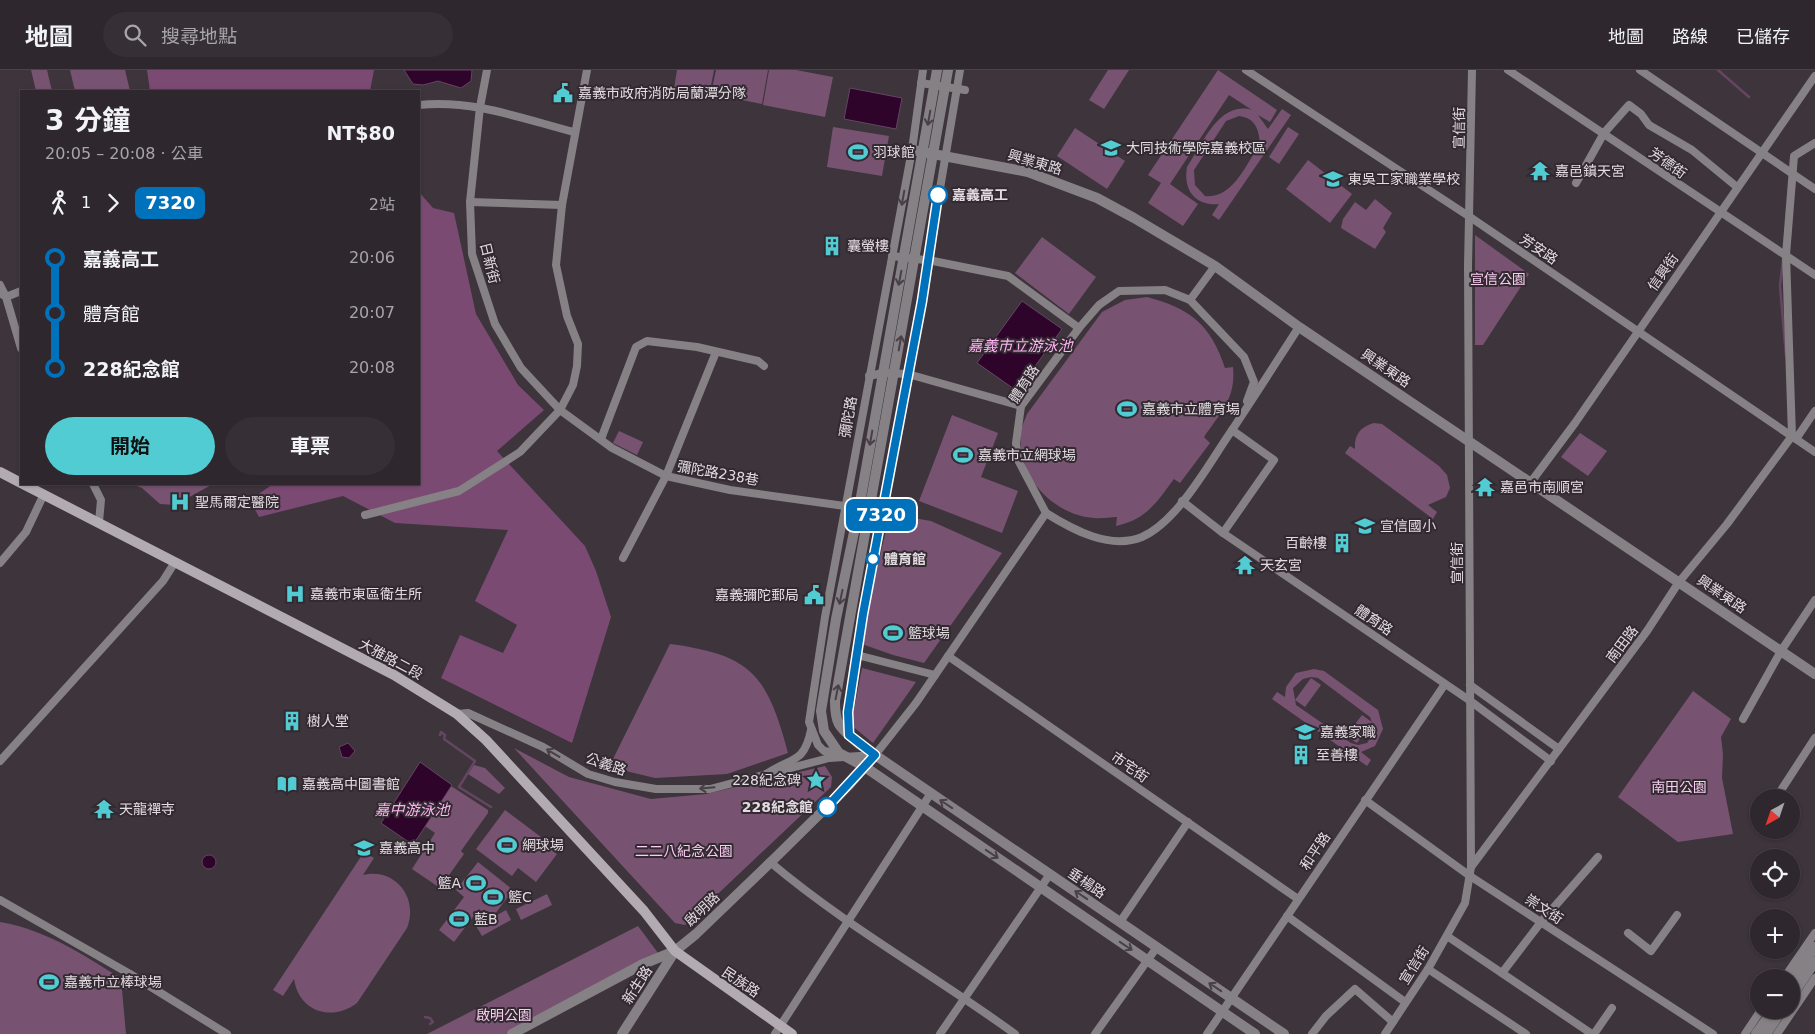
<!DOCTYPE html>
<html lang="zh-TW">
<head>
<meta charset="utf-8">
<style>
	body { margin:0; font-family:"DejaVu Sans","Noto Sans TC",sans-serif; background:#362f35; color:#f1f3f6; height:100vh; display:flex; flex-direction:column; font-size:19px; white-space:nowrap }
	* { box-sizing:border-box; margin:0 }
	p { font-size:16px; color:#a7a5aa }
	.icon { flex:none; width:28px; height:28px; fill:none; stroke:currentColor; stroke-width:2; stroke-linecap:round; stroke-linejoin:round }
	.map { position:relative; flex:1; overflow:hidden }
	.details { position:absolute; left:20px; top:20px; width:400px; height:395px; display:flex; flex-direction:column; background:#2e272d; border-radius:0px; box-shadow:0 1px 4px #0004,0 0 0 1px #494449 }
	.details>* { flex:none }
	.badge { padding:0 10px; border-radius:8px; font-size:18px; line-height:32px }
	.needle { width:32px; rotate:220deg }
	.buttons { position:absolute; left:1750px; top:719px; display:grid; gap:10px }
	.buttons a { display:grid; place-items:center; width:50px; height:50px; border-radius:50%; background:#2e272d; box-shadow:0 1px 4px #0004,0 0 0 1px #494449; font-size:25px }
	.map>.badge { position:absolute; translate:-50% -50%; box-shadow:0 0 0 2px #fff }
	.legs { display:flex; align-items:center; gap:8px; height:55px; padding:0 25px; font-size:16px }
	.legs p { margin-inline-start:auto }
	.head { display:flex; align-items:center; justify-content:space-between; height:85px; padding:0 25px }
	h1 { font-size:28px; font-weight:700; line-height:38px }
	.action { display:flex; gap:10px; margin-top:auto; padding:10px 25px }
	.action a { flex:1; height:58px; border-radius:30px; background:#51ccd3; color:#111; font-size:20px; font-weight:700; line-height:58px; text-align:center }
	.action a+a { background:#362f35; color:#f1f3f6 }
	ul { padding:0 25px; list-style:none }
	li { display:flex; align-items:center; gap:18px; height:55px; font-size:19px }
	li i { display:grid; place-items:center; width:8px; height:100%; margin:0 6px; background:currentColor }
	li i::after { content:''; width:12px; height:12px; margin:-6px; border:4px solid; border-radius:50%; background:#2e272d }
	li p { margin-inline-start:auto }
	li:first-child i { background:linear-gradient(#0000 50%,currentColor 0) }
	li:last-child i { background:linear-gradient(currentColor 50%,#0000 0) }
	header { display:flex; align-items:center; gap:30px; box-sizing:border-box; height:70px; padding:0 25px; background:#2e272d; border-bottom:1px solid #494449 }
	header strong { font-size:24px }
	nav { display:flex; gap:28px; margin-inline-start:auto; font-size:18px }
	.search { width:350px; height:45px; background:#362f35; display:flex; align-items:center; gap:12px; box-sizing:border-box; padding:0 18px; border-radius:28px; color:#a7a5aa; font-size:19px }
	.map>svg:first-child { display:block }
	.green { fill:#775371; fill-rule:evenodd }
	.forest { fill:#7a4a73 }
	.water { fill:#2f042b; stroke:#654562 }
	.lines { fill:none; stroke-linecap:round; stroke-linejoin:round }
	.stream { stroke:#654562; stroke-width:2.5 }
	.minor { stroke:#868185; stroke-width:8 }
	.tertiary { stroke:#868185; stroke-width:10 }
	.secondary { stroke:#b2abb1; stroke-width:10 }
	.oneway { stroke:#484046 }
	.line-1-casing { stroke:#fff; stroke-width:11 }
	.line-1 { stroke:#0072bc; stroke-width:8 }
	.stop-1-dot { fill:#fff; stroke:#0072bc; stroke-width:2.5 }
	.labels { text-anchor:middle; stroke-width:4; stroke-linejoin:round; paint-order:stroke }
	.poi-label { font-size:14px; fill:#e2dce1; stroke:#332a31; text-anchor:start }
	.street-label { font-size:14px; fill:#e2dce1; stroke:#332a31 }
	.stop-label { font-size:14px; font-weight:bold; fill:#e2dce1; stroke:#332a31; text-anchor:start }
	.park-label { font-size:14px; fill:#f9ccf1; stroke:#332a31 }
	.water-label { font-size:15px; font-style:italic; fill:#feb4f2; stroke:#332a31 }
</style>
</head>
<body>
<header>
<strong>地圖</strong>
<div class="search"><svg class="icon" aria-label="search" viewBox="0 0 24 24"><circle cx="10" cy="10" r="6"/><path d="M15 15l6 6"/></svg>搜尋地點</div>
<nav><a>地圖</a><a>路線</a><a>已儲存</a></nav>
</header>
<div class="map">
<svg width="1815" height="964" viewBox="0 0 1815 964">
	<rect width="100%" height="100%" fill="#3d343c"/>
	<g class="green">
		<polygon points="31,0 47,0 52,21 36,21"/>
		<polygon points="70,0 125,0 130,21 75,21"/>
		<polygon points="677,0 714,0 709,26 674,19"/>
		<polygon points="716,0 768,0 762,34 711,24"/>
		<polygon points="769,0 796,0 833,7 825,47 763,35"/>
		<polygon points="1108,0 1129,0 1104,39 1089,30"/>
		<path d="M1218 0 1277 40 1270 52 1258 45 1268 59 1282 39 1291 45 1219 150 1212 145 1219 134C1195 136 1183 120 1187 97 1202 75 1219 30 1252 40L1229 25 1170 114 1198 134 1183 156 1148 133 1161 113 1148 105ZM1239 46C1255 48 1259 59 1260 74 1246 94 1233 129 1205 126L1195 115 1194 100 1226 51Z"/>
		<polygon points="833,57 889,66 882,106 827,97"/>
		<polygon points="1288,57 1299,64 1279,94 1269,87"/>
		<polygon points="1075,58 1125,91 1107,119 1057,86"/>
		<polygon points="1308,90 1352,124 1330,153 1286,119"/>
		<polygon points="1375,129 1392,143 1383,158 1386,162 1375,179 1341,158 1343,149 1355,132 1366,140"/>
		<polygon points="1475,165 1529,204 1483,275 1475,275"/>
		<polygon points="1042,167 1096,207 1069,244 1015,203"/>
		<path d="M1147 227C1190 238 1211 255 1225 298L1233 297C1236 328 1221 342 1204 367L1210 373 1180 413 1174 409C1156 433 1147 449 1116 456L1117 447C1110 447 1101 449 1094 448 1052 445 1016 405 1021 363 1021 357 1025 350 1027 344L1102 242 1125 230Z"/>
		<polygon points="952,345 998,363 981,407 1018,421 1002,463 919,431"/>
		<path d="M1374 353 1382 354 1439 396 1447 405 1450 418 1446 427 1428 435 1437 442 1433 449 1345 383 1350 376 1355 379C1354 365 1360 357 1374 353Z"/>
		<polygon points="619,361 643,372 637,385 613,373"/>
		<polygon points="1580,363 1607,381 1588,406 1561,387"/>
		<polygon points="104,414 213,414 175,435 160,434 142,418 132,414"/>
		<polygon points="890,444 931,451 1002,483 924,593 893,585 859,573"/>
		<path d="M670 574C752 585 767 605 788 683L727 704 655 708 609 697Z"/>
		<polygon points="862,598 916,612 873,673 851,655"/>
		<path d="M1314 599 1324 601 1378 640 1383 659 1375 676 1361 682 1371 690 1367 696 1272 629 1277 622 1285 627 1286 617 1296 603ZM1311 607 1318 608 1370 647 1375 660 1367 673 1358 675 1351 673 1296 635 1293 618 1303 609Z"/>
		<polygon points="1311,608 1321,615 1305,637 1295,630"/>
		<polygon points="1693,621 1731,649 1721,667 1723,684 1722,708 1733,764 1678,772 1618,727"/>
		<polygon points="1362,645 1372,652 1357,673 1346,666"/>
		<polygon points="514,678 569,707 651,729 706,724 825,696 832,707 831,717 685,855 675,853"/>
		<polygon points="474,695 485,698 505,718 499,724 468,704"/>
		<polygon points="451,716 488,740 488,743 461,781 464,784 442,815 437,816 412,799 435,763 425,756"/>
		<polygon points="505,740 541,767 539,770 557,784 536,812 518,798 512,806 476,779"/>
		<path d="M364 782 374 788 363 805C395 797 419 828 407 858L357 933C332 952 299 942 294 909L283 926 273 920Z"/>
		<polygon points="478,792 513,820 492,848 506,840 511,850 482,866 476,856 490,849 479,839 454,872 439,860 464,827 456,820"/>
		<polygon points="547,824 552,835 521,850 516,839"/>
		<path d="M0 852C50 860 92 891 135 917L122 920 126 964H0Z"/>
		<polygon points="638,856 658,883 506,964 427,964"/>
	</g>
	<g class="forest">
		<polygon points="147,0 374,0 370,21 150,21"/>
		<polygon points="419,122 433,138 454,143 476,244 518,315 544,340 497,381 585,476 596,501 611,547 572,673 441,608 460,565 503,583 517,555 475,531 508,460 395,453 343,426 259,447 250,430 273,414 419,414"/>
	</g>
	<g class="water">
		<polygon points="404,0 472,0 471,11 461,18 438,11 423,15 413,14"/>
		<polygon points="850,18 902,28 896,59 844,49"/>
		<polygon points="1022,231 1062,259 1017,321 977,293"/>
		<polygon points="348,673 355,681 349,688 342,687 339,677"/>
		<polygon points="420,692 452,715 413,775 381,753"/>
		<circle cx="209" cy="792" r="7"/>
	</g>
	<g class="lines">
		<g class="stream">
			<polyline points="1718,0 1749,27"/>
			<polyline points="1783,189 1780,216 1786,286"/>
			<polyline points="440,665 441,662 445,665 444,669 475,691 459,717 491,737"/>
			<polyline points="425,947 430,948 433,952 430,954"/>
		</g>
		<g class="minor">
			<polyline points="487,0 480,37 470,132 472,184 495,254 521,298 560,340 612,378 666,406 730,420 859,438"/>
			<polyline points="1246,0 1470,147 1815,382"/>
			<polyline points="1508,0 1815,205"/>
			<polyline points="1640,0 1815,119"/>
			<polyline points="921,13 965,20"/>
			<path d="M419 35C472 29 523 49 574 62"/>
			<polyline points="1576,113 1604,63 1629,35 1641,44 1649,55 1692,80 1737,117"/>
			<polyline points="470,132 562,135"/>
			<polyline points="892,186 933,191 1008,206 1079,258"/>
			<polyline points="0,215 6,227 21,221"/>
			<polyline points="0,223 6,227 21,278"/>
			<polyline points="1190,230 1215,196"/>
			<polyline points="869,306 883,303 908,304 1021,336"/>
			<polyline points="601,369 636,277 647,271 697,277 758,291 764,296"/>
			<polyline points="1796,369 1815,341"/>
			<polyline points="1531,412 1575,353 1815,6"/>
			<polyline points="93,414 101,430 99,452"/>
			<polyline points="1182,431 1223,463 1469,630 1551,691"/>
			<polyline points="1046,443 1018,390 1016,373 1021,336 1079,258 1099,235 1119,221 1165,220 1190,230 1244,287 1254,312 1247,331"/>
			<polyline points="365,445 459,421 520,382 560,340 573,315 577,296 578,274 567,246 556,195 562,135 587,0"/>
			<polyline points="1223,463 1274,390 1232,360"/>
			<polyline points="623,488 666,406 716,282"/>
			<polyline points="0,493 26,462 44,424"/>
			<polyline points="857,585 935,605"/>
			<polyline points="948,586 1298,829"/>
			<polyline points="1470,615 1559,679"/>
			<path d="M457 644 468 643 543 677 588 704 615 712 656 719H710L829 688 875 685 916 633 1046 443C1073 460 1110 480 1142 467 1176 452 1206 399 1226 369 1251 332 1275 294 1299 257"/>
			<polyline points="1743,649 1781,581 1815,530"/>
			<polyline points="849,665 848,642 863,544 921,231 960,0"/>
			<polyline points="839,683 824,681 818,675 809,652 825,547 912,80 923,0"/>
			<polyline points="0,691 163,511 175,492"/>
			<path d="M766 704C792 687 804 694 811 660"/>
			<polyline points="1776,728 1815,668"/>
			<polyline points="1365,730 1470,806 1713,964"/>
			<path d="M770 792C847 857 934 905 1015 964"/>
			<polyline points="1471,797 1647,561 1679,512 1727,454 1792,366 1786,185 1794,86 1815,73"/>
			<polyline points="0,830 130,904 227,964"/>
			<polyline points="1287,846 1405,932"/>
			<polyline points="1120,852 1188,752"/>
			<polyline points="1628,863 1651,881 1677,845"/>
			<polyline points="1447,866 1592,964"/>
			<polyline points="1428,899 1526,964"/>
			<polyline points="1502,903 1541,852 1598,787"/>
			<polyline points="1784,908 1815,863"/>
			<polyline points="775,964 931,723"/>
			<polyline points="940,964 1050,804"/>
			<polyline points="1095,964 1157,877"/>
			<polyline points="1207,964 1445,614"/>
			<polyline points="1312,964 1326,946 1355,919 1393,952"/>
			<polyline points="1385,964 1428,899 1465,833 1471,797 1468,196 1472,0"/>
			<polyline points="1594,964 1612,938"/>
			<polyline points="1745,964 1761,940"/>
			<polyline points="1777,964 1815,908"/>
		</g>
		<g class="tertiary">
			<polyline points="937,0 859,438 836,549 821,641 824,661 839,683 865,697 1255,964"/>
			<path d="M948 0 835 631C835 657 841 658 859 674L1284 964"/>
			<polyline points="912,80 1028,102 1097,128 1134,148 1215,196 1299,257 1815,604"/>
			<polyline points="1791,913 1815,877"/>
			<polyline points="1791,927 1815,892"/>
			<polyline points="512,964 643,894 675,881 696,864 775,788 849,715 875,685"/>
			<polyline points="622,964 675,881"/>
			<polyline points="1756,964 1773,940"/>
			<polyline points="1766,964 1782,940"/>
		</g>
		<g class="secondary">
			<polyline points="0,402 21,413"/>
			<polyline points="23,414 394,605 457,644 486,670 644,841 675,881 792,964"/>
		</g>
	</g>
	<defs><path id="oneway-shaft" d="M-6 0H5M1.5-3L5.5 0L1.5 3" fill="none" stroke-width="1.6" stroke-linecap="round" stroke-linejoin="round" transform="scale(1.25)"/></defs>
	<g class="oneway">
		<use href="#oneway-shaft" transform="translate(929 48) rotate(100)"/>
		<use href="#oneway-shaft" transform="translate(903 128) rotate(100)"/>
		<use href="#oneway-shaft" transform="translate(900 208) rotate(101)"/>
		<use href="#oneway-shaft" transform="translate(900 273) rotate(-80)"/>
		<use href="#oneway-shaft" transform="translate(871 368) rotate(100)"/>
		<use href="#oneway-shaft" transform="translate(841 527) rotate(102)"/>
		<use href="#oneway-shaft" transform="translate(837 622) rotate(-79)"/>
		<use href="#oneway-shaft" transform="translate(553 683) rotate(-149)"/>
		<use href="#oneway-shaft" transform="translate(707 718) rotate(175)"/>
		<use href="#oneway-shaft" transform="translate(946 734) rotate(-146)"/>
		<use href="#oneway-shaft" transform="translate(992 784) rotate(34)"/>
		<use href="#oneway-shaft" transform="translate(1081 825) rotate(-146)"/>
		<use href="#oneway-shaft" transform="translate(1126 876) rotate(34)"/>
		<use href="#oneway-shaft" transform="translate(1215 917) rotate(-146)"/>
	</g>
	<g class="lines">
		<defs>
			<polyline id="line-1" points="827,737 875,685 849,665 848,642 863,544 922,231 938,125"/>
		</defs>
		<use href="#line-1" class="line-1-casing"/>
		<use href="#line-1" class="line-1"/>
	</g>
	<defs>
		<symbol id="civic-bare" viewBox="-9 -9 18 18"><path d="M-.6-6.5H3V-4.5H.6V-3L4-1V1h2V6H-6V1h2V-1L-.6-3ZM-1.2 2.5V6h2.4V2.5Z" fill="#51ccd3" stroke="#332a31" stroke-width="2.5" paint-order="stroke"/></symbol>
		<symbol id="university-bare" viewBox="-9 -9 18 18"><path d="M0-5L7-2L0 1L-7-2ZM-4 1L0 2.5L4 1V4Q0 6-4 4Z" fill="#51ccd3" stroke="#332a31" stroke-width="2.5" paint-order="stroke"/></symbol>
		<symbol id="stadium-bare" viewBox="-9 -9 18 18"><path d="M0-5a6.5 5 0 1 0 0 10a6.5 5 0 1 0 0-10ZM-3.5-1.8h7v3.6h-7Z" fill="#51ccd3" stroke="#332a31" stroke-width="2.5" paint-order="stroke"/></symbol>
		<symbol id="temple-bare" viewBox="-9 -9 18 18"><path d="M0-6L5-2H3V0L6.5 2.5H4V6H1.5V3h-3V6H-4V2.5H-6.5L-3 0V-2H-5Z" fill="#51ccd3" stroke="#332a31" stroke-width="2.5" paint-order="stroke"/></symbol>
		<symbol id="school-bare" viewBox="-9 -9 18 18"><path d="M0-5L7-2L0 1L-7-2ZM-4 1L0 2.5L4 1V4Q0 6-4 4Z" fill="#51ccd3" stroke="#332a31" stroke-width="2.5" paint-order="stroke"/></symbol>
		<symbol id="building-bare" viewBox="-9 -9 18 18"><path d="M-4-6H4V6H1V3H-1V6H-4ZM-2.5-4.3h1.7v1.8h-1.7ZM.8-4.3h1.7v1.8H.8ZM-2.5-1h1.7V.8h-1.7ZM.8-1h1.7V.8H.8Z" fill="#51ccd3" stroke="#332a31" stroke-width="2.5" paint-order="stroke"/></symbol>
		<symbol id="hospital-bare" viewBox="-9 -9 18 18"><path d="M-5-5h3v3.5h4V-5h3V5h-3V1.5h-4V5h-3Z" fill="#51ccd3" stroke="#332a31" stroke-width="2.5" paint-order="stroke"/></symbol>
		<symbol id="sight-bare" viewBox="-9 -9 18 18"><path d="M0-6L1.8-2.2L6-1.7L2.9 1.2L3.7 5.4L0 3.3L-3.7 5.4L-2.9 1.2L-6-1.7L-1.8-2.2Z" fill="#51ccd3" stroke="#332a31" stroke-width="2.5" paint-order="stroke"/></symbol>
		<symbol id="library-bare" viewBox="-9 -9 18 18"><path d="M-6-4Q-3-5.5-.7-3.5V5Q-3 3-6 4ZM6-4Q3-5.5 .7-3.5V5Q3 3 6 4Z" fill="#51ccd3" stroke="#332a31" stroke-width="2.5" paint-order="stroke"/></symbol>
	</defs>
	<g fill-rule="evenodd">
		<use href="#civic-bare" x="549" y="9" width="28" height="28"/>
		<use href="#university-bare" x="1097" y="64" width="28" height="28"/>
		<use href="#stadium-bare" x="844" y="68" width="28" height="28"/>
		<use href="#temple-bare" x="1526" y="87" width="28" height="28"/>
		<use href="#school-bare" x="1319" y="95" width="28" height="28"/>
		<use href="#building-bare" x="818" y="162" width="28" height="28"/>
		<use href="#stadium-bare" x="1113" y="325" width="28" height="28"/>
		<use href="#stadium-bare" x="949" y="371" width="28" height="28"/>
		<use href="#temple-bare" x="1471" y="403" width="28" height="28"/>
		<use href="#hospital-bare" x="166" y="418" width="28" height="28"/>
		<use href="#school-bare" x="1351" y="442" width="28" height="28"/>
		<use href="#building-bare" x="1328" y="459" width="28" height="28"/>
		<use href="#temple-bare" x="1231" y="481" width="28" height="28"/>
		<use href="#hospital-bare" x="281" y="510" width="28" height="28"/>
		<use href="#civic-bare" x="800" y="511" width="28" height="28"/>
		<use href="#stadium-bare" x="879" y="549" width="28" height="28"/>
		<use href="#building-bare" x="278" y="637" width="28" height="28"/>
		<use href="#school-bare" x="1291" y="648" width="28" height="28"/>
		<use href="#building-bare" x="1287" y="671" width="28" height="28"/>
		<use href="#sight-bare" x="802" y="696" width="28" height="28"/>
		<use href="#library-bare" x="273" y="700" width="28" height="28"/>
		<use href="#temple-bare" x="90" y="725" width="28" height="28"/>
		<use href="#stadium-bare" x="493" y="761" width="28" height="28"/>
		<use href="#school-bare" x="350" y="764" width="28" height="28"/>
		<use href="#stadium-bare" x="462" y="799" width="28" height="28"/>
		<use href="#stadium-bare" x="479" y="813" width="28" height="28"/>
		<use href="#stadium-bare" x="445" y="835" width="28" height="28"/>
		<use href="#stadium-bare" x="35" y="898" width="28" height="28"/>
	</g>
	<g class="stop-1-dot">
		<circle cx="938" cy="125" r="9"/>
		<circle cx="873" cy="489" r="6"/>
		<circle cx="827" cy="737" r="9"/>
	</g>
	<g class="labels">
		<g class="poi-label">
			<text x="578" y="28">嘉義市政府消防局蘭潭分隊</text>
			<text x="1126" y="83">大同技術學院嘉義校區</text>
			<text x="873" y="87">羽球館</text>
			<text x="1555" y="106">嘉邑鎮天宮</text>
			<text x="1348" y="114">東吳工家職業學校</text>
			<text x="847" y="181">囊螢樓</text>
			<text x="1142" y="344">嘉義市立體育場</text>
			<text x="978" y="390">嘉義市立網球場</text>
			<text x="1500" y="422">嘉邑市南順宮</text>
			<text x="195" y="437">聖馬爾定醫院</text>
			<text x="1380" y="461">宣信國小</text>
			<text x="1327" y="478" text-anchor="end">百齡樓</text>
			<text x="1260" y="500">天玄宮</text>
			<text x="310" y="529">嘉義市東區衛生所</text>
			<text x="799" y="530" text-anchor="end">嘉義彌陀郵局</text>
			<text x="908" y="568">籃球場</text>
			<text x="307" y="656">樹人堂</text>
			<text x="1320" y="667">嘉義家職</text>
			<text x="1316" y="690">至善樓</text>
			<text x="801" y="715" text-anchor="end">228紀念碑</text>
			<text x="302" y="719">嘉義高中圖書館</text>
			<text x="119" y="744">天龍禪寺</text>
			<text x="522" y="780">網球場</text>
			<text x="379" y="783">嘉義高中</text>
			<text x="461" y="818" text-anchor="end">籃A</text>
			<text x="508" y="832">籃C</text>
			<text x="474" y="854">藍B</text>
			<text x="64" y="917">嘉義市立棒球場</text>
		</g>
		<g class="street-label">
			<text transform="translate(1459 58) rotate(-89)" y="5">宣信街</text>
			<text transform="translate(1035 92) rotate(16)" y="5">興業東路</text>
			<text transform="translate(1668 93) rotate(35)" y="5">芳德街</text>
			<text transform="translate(1539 179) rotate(34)" y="5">芳安路</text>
			<text transform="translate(490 193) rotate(76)" y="5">日新街</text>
			<text transform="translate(1663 202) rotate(-55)" y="5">信興街</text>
			<text transform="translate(1386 298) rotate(34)" y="5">興業東路</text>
			<text transform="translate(1024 314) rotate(-57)" y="5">體育路</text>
			<text transform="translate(848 347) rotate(-80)" y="5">彌陀路</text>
			<text transform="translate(718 403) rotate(10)" y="5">彌陀路238巷</text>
			<text transform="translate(1457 493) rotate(-90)" y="5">宣信街</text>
			<text transform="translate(1722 524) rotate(34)" y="5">興業東路</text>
			<text transform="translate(1374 550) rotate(34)" y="5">體育路</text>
			<text transform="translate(1622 574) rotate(-53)" y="5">南田路</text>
			<text transform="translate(391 589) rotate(28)" y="5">大雅路二段</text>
			<text transform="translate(606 694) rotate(19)" y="5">公義路</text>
			<text transform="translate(1130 697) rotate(35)" y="5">市宅街</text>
			<text transform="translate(1315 781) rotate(-56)" y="5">和平路</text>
			<text transform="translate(1087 813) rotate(34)" y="5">垂楊路</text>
			<text transform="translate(702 839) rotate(-44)" y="5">啟明路</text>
			<text transform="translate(1544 839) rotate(33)" y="5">崇文街</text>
			<text transform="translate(1414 895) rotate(-58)" y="5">宣信街</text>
			<text transform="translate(741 912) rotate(34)" y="5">民族路</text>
			<text transform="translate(637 915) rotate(-57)" y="5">新生路</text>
		</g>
		<g class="stop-label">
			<text x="952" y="130">嘉義高工</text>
			<text x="884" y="494">體育館</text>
			<text x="813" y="742" text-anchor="end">228紀念館</text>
		</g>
		<g class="park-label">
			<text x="1498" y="214">宣信公園</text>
			<text x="1679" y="722">南田公園</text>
			<text x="684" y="786">二二八紀念公園</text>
			<text x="504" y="950">啟明公園</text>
		</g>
		<g class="water-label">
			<text x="1020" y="281">嘉義市立游泳池</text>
			<text x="412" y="745">嘉中游泳池</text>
		</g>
	</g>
</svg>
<div class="buttons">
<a><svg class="needle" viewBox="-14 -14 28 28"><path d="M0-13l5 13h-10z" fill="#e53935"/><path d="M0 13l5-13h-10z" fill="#a7a5aa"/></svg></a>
<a><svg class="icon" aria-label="locate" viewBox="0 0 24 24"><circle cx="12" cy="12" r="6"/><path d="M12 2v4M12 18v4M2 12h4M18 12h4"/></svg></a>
<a>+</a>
<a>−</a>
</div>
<b class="badge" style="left:881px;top:445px;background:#0072bc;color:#fff">7320</b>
<section class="details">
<div class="head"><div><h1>3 分鐘</h1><p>20:05 – 20:08 · 公車</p></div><b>NT$80</b></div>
<div class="legs"><svg class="icon" aria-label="walk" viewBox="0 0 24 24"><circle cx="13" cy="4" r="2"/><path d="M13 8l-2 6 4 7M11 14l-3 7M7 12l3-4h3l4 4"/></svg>1<svg class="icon" aria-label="forward" viewBox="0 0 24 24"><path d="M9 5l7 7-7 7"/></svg><b class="badge" style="background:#0072bc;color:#fff">7320</b><p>2站</p></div>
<ul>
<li><i style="color:#0072bc"></i><b>嘉義高工</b><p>20:06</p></li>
<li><i style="color:#0072bc"></i><span>體育館</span><p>20:07</p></li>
<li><i style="color:#0072bc"></i><b>228紀念館</b><p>20:08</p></li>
</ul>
<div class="action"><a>開始</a><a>車票</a></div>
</section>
</div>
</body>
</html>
